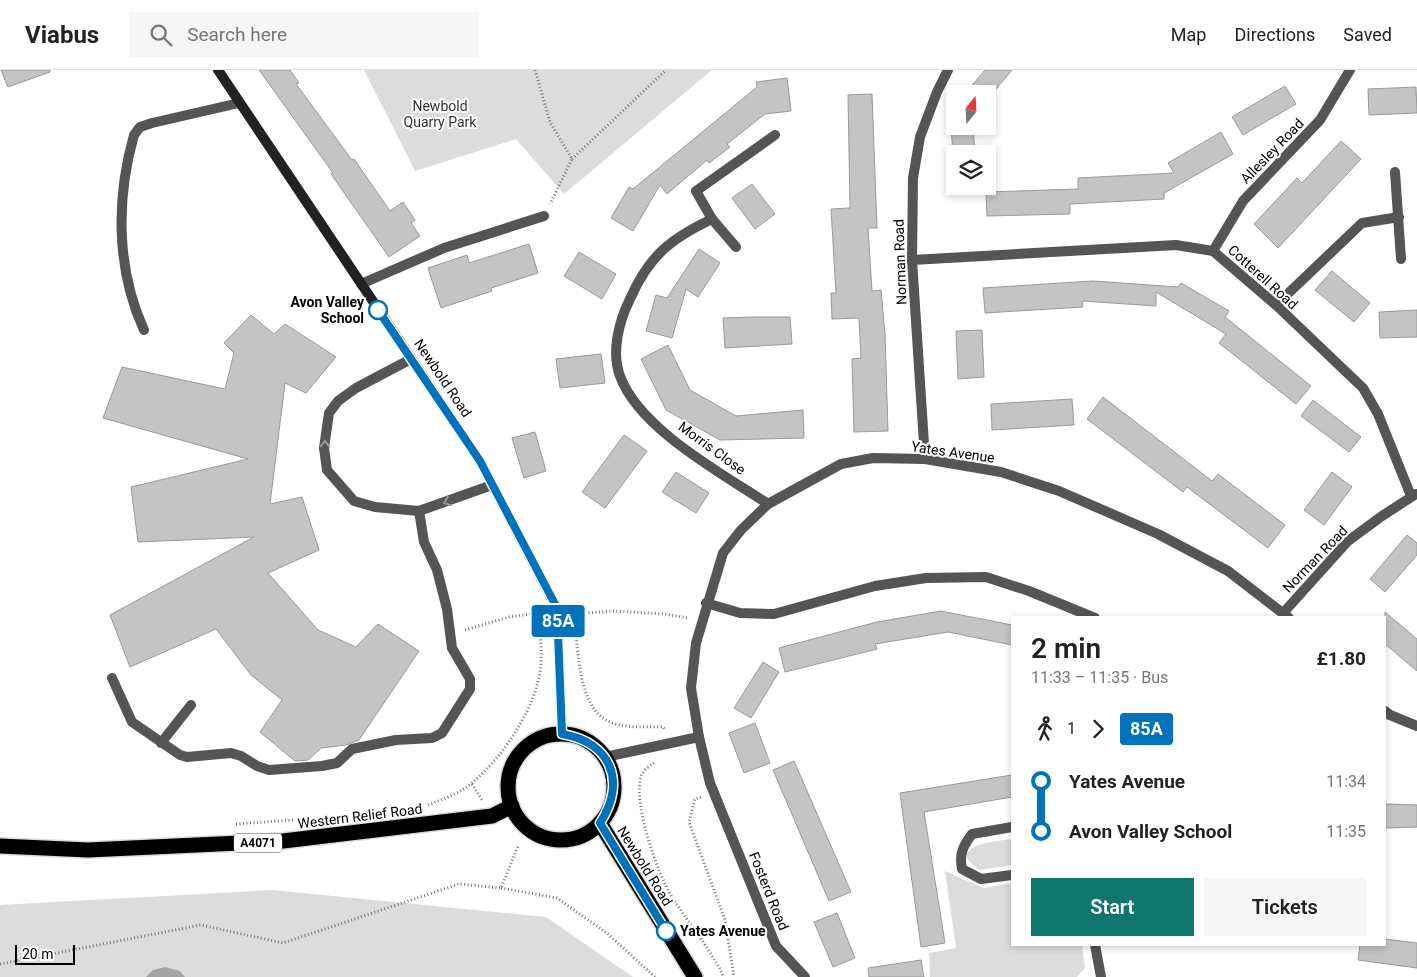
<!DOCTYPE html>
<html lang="en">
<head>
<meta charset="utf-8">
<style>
	body { margin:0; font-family:Roboto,sans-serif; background:#f6f6f6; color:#222; height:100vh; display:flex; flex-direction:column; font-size:19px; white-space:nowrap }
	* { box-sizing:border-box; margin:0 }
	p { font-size:16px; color:#767676 }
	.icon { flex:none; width:28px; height:28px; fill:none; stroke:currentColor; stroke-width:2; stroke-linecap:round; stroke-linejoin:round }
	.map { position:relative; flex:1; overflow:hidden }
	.drawer { position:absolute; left:1011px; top:546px; width:375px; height:330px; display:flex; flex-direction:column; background:#fff; border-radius:0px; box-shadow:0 2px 8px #0003 }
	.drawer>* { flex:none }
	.badge { padding:0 10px; border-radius:4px; font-size:18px; line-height:32px }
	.needle { width:32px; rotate:18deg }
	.buttons { position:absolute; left:946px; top:15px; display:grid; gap:10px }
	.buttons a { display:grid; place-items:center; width:50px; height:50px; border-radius:0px; background:#fff; box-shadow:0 2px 8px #0003; font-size:25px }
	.scale { position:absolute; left:15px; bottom:12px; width:60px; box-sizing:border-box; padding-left:5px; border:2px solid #000; border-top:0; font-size:14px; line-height:18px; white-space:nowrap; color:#000; -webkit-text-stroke:4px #fff; paint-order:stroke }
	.map>.badge { position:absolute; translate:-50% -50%; box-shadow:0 0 0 2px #fff }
	.legs { display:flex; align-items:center; gap:8px; height:55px; padding:0 20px; font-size:16px }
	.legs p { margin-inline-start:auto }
	.head { display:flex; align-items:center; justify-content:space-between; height:85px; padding:0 20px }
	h1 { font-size:28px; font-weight:600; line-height:38px }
	.primary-button { display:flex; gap:10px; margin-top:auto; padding:10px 20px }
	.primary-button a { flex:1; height:58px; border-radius:0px; background:#0f766e; color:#fff; font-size:20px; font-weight:600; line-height:58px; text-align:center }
	.primary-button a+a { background:#f6f6f6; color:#222 }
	ul { padding:0 20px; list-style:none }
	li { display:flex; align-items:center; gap:18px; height:50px; font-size:19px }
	li i { display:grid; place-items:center; width:8px; height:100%; margin:0 6px; background:currentColor }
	li i::after { content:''; width:12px; height:12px; margin:-6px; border:4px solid; border-radius:50%; background:#fff }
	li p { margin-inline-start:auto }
	li:first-child i { background:linear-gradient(#0000 50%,currentColor 0) }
	li:last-child i { background:linear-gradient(currentColor 50%,#0000 0) }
	header { display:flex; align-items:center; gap:30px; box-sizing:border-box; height:70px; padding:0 25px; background:#fff; border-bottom:1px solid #e0e0e0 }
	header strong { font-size:24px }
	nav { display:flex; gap:28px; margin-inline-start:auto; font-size:18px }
	.search { width:350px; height:45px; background:#f6f6f6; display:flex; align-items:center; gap:12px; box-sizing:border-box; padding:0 18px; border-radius:0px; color:#767676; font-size:19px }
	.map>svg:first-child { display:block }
	.green { fill:#dcdcdc }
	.water { fill:#a3a3a3 }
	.building { fill:#c4c4c4; stroke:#999 }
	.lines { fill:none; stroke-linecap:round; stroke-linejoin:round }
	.highway-casing { stroke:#dbdbdb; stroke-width:18 }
	.path { stroke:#777; stroke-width:3; stroke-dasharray:1 2.5; stroke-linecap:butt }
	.lane { stroke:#555; stroke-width:10 }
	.street { stroke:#555; stroke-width:10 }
	.secondary { stroke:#222; stroke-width:10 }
	.highway { stroke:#000; stroke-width:15 }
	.oneway { stroke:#999 }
	.line-1-casing { stroke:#fff; stroke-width:11 }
	.line-1 { stroke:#0072bc; stroke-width:8 }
	.stop-1-dot { fill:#fff; stroke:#0072bc; stroke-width:2.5 }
	.labels { text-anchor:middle; stroke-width:4; stroke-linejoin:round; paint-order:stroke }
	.shield { fill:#fff; stroke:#4c4c4c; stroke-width:1 }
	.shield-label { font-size:12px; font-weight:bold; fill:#000 }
	.park-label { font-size:14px; fill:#333; stroke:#fff }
	.street-label { font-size:14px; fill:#000; stroke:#fff }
	.stop-label { font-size:14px; font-weight:bold; fill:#000; stroke:#fff; text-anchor:end }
</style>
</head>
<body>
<header>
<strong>Viabus</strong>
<div class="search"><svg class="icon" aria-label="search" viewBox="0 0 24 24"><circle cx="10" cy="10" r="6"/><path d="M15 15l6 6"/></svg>Search here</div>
<nav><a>Map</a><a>Directions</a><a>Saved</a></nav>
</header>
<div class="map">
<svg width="1417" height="907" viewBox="0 0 1417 907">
	<rect width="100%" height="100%" fill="#fff"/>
	<g class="green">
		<polygon points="364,0 712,0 564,124 516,69 415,101"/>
		<path d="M1012 769V795L980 800C943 776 996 771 1012 769Z"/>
		<polygon points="945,801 984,818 1012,813 1012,875 1082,875 1085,898 1077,907 930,907 929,883 956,878"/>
		<polygon points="272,820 546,847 633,907 0,907 0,835"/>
	</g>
	<polygon class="water" points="165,897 180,901 185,907 146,907 153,900"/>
	<g class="building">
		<polygon points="1,0 50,0 50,2 8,17"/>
		<polygon points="259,0 290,0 299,13 296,14 352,90 354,89 390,141 403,132 415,150 411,153 420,166 389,187 331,104 333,103"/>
		<polygon points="985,0 1012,0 992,24 965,24"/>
		<polygon points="787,8 791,41 765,44 727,74 730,77 709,93 707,90 667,124 660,115 633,161 611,148 629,117 633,119 757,17 756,12"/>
		<polygon points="1285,16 1296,34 1243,65 1232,47"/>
		<polygon points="1416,17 1417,43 1369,45 1368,19"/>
		<polygon points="872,24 877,158 868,158 872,221 881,220 885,264 888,361 854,362 852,289 861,288 859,248 832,249 831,223 836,223 831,139 850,138 848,25"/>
		<polygon points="951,56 973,56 975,84 953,84"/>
		<polygon points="1221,62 1233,84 1164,123 1164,129 1070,134 1070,144 987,146 986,122 1078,119 1078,108 1174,103 1168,93"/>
		<polygon points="1341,71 1361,89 1278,178 1254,154 1297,108 1302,113"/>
		<polygon points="752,114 775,144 755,159 732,128"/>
		<polygon points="529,174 538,203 491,218 492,221 441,238 428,198 467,185 469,193"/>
		<polygon points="699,179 720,193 698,227 686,219 672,268 646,261 656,225 667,228"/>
		<polygon points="579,182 616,204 602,229 564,206"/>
		<polygon points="1332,201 1370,233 1354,252 1315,220"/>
		<polygon points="1093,211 1178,217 1181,213 1229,241 1225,247 1311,316 1296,334 1219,273 1226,264 1156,222 1156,236 1082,231 1083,237 985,243 983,218"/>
		<polygon points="1417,240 1417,267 1380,268 1379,242"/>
		<polygon points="251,245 274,264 285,254 336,287 306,323 285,313 270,434 302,427 319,480 268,503 318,560 356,577 378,554 419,581 359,670 346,675 321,678 308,690 295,691 260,662 282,630 251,605 216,559 130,597 110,545 254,467 138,472 131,417 248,389 103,348 122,297 225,319 234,283 224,273"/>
		<polygon points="754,247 790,247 792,274 725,278 723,248"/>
		<polygon points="982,260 984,307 958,309 956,261"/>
		<polygon points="668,275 690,320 736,346 803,340 804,368 720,370 666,340 641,289"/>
		<polygon points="601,284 605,313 560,318 556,289"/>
		<polygon points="1103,327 1212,411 1218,404 1285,455 1268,478 1187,417 1183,422 1087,349"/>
		<polygon points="1072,329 1074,355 992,360 991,334"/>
		<polygon points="1313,330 1361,367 1349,382 1301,346"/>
		<polygon points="535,362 546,401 524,408 512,368"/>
		<polygon points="624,365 647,381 605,438 582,422"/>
		<polygon points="676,402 709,423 696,443 662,422"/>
		<polygon points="1332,402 1352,417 1324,455 1304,440"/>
		<polygon points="1407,465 1417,473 1417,485 1385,522 1370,509"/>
		<polygon points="941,541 1012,555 1012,575 948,562 875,574 877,579 785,602 779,578 877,552"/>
		<polygon points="1385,542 1417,569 1417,601 1385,574"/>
		<polygon points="763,592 779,602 751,648 734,638"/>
		<polygon points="755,653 770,693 744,703 729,663"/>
		<polygon points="794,691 851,822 829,831 773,700"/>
		<polygon points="1012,705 1012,727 924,742 945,873 921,877 900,723"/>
		<polygon points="1385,734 1417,735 1417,757 1385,758"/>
		<polygon points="837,843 855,888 833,897 814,852"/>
		<polygon points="1385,869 1417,873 1417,898 1358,890 1360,875 1385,875"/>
		<polygon points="921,890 924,907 869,907 868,898"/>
	</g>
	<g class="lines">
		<defs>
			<g id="highway">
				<circle cx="561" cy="717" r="53"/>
				<polyline points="600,753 695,907"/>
				<polyline points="0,776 88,780 283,771 492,746 512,736"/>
			</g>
		</defs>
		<use href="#highway" class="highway-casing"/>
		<g class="path">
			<polyline points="535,0 550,52 572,89 550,134"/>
			<polyline points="572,89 666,0"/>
			<polyline points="571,544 614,541 664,544 689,548"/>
			<path d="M574 553C580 586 577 648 620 655 634 658 650 656 663 657L665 660"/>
			<polyline points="465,560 509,547 539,543"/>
			<path d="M654 693C649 696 643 700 641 706 633 735 657 802 672 827 689 854 710 878 724 907"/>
			<polyline points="472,714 482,730"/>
			<polyline points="701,727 695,729 689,752 725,850 734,907"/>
			<path d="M428 735C443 729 459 724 472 713 504 686 541 632 541 589 542 574 539 558 538 543"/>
			<polyline points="236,754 293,750"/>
			<polyline points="501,818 557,828 608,864 655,907"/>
			<polyline points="0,894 201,855 283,873 459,814 501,818 518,776"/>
		</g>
		<g class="lane">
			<polyline points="696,121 775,65"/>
			<polyline points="361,214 444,178 544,146"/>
			<path d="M144 260C116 199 116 128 134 65L140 57 152 53 239 33"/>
			<polyline points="411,289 356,318 338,331 329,343 324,378 327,400 354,431 375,437 419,441 492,415"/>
			<polyline points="112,608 132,652 180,685 187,687 231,683 241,686 257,696 269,700 322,696 337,693 352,679 396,670 432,668 442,663 470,619 470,609 452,578 447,539 437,500 424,472 419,441"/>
			<polyline points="161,673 191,635"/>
		</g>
		<g class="street">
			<polyline points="1395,102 1401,189"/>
			<polyline points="696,121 712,149 736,177"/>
			<path d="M712 149C670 169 649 186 630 229 619 251 611 282 620 306 639 359 723 404 768 434"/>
			<polyline points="1213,181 1243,131 1320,50 1350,0"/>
			<polyline points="912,190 1176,175 1213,181 1276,235 1363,318 1378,344 1411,426"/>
			<polyline points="1276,235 1362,153 1399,147"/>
			<polyline points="925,389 912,190 913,108 920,67 937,22 948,0"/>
			<polyline points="706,533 740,543 774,544 875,516 926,508 986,507 1029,521 1095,548"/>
			<polyline points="1284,542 1348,471 1382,446 1416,424"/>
			<polyline points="1385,641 1390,645 1417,656"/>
			<polyline points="605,687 699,667"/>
			<path d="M1012 757 972 764C963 776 959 784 962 799L981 809 1012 805"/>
			<polyline points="1095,875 1101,907"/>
			<polyline points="805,907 776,876 710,713 699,667 691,618 696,573 723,483 741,460 768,434 841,394 873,388 925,389 1001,402 1059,421 1158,464 1228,501 1289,548"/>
		</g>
		<polyline class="secondary" points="218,0 480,391 557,539 562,664"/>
		<use href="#highway" class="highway"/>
	</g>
	<defs><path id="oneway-chevron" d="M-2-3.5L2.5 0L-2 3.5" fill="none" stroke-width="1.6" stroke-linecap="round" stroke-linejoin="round" transform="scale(1.25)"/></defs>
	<g class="oneway">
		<use href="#oneway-chevron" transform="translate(325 374) rotate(-88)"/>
		<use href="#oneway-chevron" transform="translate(447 432) rotate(160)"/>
	</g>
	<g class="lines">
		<defs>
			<path id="line-1" d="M378 240 480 391 557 538 562 664C611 672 627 712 600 753L666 861"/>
		</defs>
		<use href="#line-1" class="line-1-casing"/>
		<use href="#line-1" class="line-1"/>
	</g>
	<g class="stop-1-dot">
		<circle cx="378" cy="240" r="9"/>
		<circle cx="666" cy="861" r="9"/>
	</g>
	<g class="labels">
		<rect class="shield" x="234" y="763.5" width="48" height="19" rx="4"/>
		<g class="shield-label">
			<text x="258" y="777">A4071</text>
		</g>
		<g class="park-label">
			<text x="440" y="41">Newbold<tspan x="440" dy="16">Quarry Park</tspan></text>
		</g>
		<g class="street-label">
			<text transform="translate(1272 81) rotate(-46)" y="5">Allesley Road</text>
			<text transform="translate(900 192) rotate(-92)" y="5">Norman Road</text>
			<text transform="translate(1263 207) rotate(42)" y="5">Cotterell Road</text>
			<text transform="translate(443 308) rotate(56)" y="5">Newbold Road</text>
			<text transform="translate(712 378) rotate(36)" y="5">Morris Close</text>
			<text transform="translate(953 382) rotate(8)" y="5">Yates Avenue</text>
			<text transform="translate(1315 489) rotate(-46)" y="5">Norman Road</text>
			<text transform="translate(360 746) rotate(-7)" y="5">Western Relief Road</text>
			<text transform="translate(645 796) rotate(58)" y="5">Newbold Road</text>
			<text transform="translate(769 821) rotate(68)" y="5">Fosterd Road</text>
		</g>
		<g class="stop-label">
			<text x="364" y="237">Avon Valley<tspan x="364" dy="16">School</tspan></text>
			<text x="680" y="866" text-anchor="start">Yates Avenue</text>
		</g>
	</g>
</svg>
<div class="buttons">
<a><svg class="needle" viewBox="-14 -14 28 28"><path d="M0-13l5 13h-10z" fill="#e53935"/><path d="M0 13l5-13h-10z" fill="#767676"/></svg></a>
<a><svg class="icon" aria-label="layers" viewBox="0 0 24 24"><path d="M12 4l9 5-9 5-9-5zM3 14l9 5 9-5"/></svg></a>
</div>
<div class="scale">20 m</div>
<b class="badge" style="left:558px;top:551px;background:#0072bc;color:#fff">85A</b>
<section class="drawer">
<div class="head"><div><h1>2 min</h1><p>11:33 – 11:35 · Bus</p></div><b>£1.80</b></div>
<div class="legs"><svg class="icon" aria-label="walk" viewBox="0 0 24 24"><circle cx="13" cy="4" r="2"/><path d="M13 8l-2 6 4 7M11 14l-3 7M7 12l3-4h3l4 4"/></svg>1<svg class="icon" aria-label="forward" viewBox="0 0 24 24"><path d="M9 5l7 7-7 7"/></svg><b class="badge" style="background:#0072bc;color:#fff">85A</b></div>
<ul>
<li><i style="color:#0072bc"></i><b>Yates Avenue</b><p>11:34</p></li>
<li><i style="color:#0072bc"></i><b>Avon Valley School</b><p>11:35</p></li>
</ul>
<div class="primary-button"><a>Start</a><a>Tickets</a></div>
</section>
</div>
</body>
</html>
